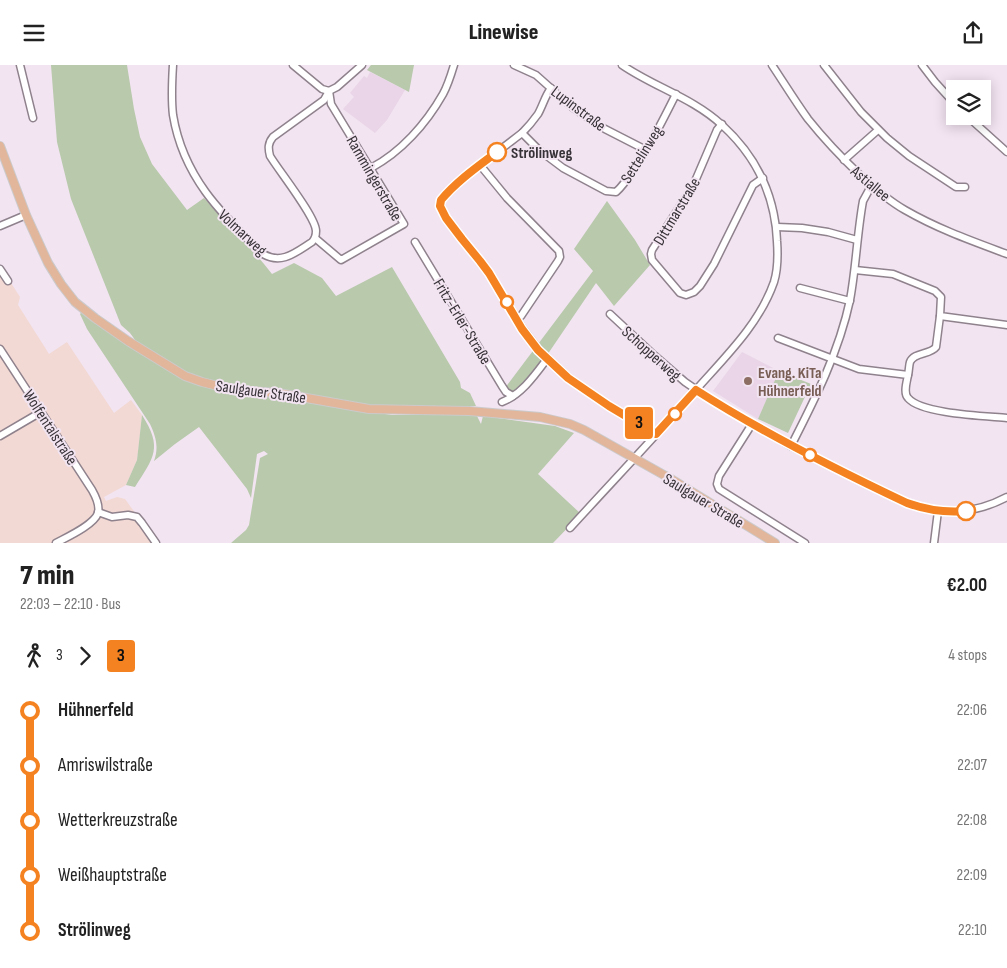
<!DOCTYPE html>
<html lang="en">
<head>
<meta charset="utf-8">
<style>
	body { margin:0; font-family:"Sofia Sans Condensed",sans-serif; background:#f6f6f6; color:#222; height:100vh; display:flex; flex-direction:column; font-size:19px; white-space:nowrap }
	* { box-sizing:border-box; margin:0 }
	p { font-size:16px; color:#767676 }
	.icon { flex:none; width:28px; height:28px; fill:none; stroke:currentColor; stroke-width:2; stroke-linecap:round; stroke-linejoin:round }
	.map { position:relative; height:478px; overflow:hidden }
	.drawer { display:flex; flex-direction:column; background:#fff; flex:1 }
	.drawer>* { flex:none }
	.badge { padding:0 10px; border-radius:4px; font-size:18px; line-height:32px }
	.tools { position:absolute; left:946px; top:15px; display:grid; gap:10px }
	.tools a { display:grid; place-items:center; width:45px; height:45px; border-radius:0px; background:#fff; box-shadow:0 2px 12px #0003; font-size:25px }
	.map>.badge { position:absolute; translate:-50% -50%; box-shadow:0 0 0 2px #fff }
	.legs { display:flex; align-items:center; gap:8px; height:55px; padding:0 20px; font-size:16px }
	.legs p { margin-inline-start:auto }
	.head { display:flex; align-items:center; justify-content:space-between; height:85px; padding:0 20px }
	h1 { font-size:28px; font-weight:800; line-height:38px }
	ul { padding:0 20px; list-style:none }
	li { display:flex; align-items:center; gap:18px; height:55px; font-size:19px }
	li i { display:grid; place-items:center; width:8px; height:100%; margin:0 6px; background:currentColor }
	li i::after { content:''; width:12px; height:12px; margin:-6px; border:4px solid; border-radius:50%; background:#fff }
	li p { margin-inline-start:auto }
	li:first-child i { background:linear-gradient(#0000 50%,currentColor 0) }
	li:last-child i { background:linear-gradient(currentColor 50%,#0000 0) }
	header { display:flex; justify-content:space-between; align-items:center; height:65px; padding:0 20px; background:#fff; font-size:22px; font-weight:800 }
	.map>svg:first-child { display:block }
	.commercial { fill:#f2d9d3 }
	.built { fill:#e9d5e7 }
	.green { fill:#b8c9ac }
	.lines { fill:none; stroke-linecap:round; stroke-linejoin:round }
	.minor-casing { stroke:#8f828d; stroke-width:9 }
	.major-casing { stroke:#cbcacb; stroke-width:10 }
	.minor { stroke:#fff; stroke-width:6 }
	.major { stroke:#e1b69b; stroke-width:8 }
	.line-1-casing { stroke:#fff; stroke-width:11 }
	.line-1 { stroke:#f58220; stroke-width:8 }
	.stop-1-dot { fill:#fff; stroke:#f58220; stroke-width:2.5 }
	.education-dot { fill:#8d6e63; stroke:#f2e4f1; stroke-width:2 }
	.labels { text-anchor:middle; stroke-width:4; stroke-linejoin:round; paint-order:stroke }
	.street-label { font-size:16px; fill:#373237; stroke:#f2e4f1 }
	.stop-label { font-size:16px; font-weight:bold; fill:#373237; stroke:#f2e4f1; text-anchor:start }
	.education-label { font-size:16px; font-weight:bold; fill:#785e54; stroke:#f2e4f1; text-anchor:start }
</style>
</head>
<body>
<header><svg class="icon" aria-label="menu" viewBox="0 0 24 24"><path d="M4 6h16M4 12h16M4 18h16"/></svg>Linewise<svg class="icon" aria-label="share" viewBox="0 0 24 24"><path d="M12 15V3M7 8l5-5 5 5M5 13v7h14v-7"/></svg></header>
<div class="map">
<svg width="1007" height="478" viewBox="0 0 1007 478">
	<rect width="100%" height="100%" fill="#f2e4f1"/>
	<polygon class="commercial" points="0,201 20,232 18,240 49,289 67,277 114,348 131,335 142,350 137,395 126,420 104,432 106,436 117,432 125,434 157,478 0,478"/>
	<g class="built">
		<polygon points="370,7 405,25 387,55 375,68 343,44 354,32 350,28 364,11 367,13"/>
		<polygon points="742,287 779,306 758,354 713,326"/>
	</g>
	<g class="green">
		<path d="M51 0H127L134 44 140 72 152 99 187 145 204 133C227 159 251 182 272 209L294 198 322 213 336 231 392 202 460 317 461 323 470 328 476 341H361L325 334 235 321 186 309 185 313 234 327 392 350 476 349 481 359 483 351 555 361 574 368 538 409 581 449 553 478H231L246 465 249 460 260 393 268 389 264 386 257 389 251 433 247 424 199 362 175 379 154 396C159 382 156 372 150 359L87 264 80 249 82 247 141 283 130 268 121 260 71 134 57 77Z"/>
		<polygon points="371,0 414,0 409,27 367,5"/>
		<polygon points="607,136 635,175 650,200 614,241 596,218 539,302 506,335 505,323 593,206 574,184"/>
		<polygon points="779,306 811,319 788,368 758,354"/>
		<path d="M142 350C163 383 154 392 135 422L126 420 137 395Z"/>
	</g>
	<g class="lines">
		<defs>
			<g id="minor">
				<polyline points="20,0 33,53"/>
				<path d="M173 0C172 16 171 33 173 50 183 111 220 148 263 189 282 200 296 187 312 177 315 174 316 170 316 166 316 152 279 106 270 91 268 83 268 78 273 72L324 35 329 26 337 22 362 0"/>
				<polyline points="293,0 322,24 329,26 331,39 404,159 341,195 315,173"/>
				<polyline points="514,0 536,10 572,42 594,57 605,64 646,85"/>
				<path d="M772 0C784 18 795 36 808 54 824 74 841 92 860 110 874 123 889 136 905 145 938 164 972 176 1007 189"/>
				<polyline points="824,0 861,47 887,73 909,91 956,122 965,122"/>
				<polyline points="922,0 935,17 955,39"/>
				<path d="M551 23C545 31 543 40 538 49 533 56 528 62 522 68L462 114 441 135V141L446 153 462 174 489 208 523 264 539 285 569 313 609 341 656 369"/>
				<polyline points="967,51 1007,87"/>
				<polyline points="722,59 717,65 693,121 652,185 651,189 652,195 680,228 686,230 694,227 700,221 714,199 753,120 763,113"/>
				<path d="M522 68 539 85 563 103 606 126 616 127C623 121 628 113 633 105 650 81 663 55 676 29"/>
				<polyline points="844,95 878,65"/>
				<polyline points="480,100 507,133 559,186 560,192 558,196 521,251 517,254"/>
				<path d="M371 103C401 87 426 59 443 29 448 20 451 10 454 0"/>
				<polyline points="0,161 26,150"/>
				<polyline points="777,162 802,163 828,167 857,175"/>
				<polyline points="415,177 502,321 506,327 513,331"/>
				<polyline points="0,204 8,216"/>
				<polyline points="855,205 893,209 935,226 941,232 940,251 1007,260"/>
				<polyline points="800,223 850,236"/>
				<path d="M610 249 655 291 685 317 707 332 791 381 907 438C943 450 973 450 1007 432"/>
				<path d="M778 273 859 304 908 310C907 316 903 328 908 333 921 349 986 351 1007 353"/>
				<path d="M0 284 92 425C96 432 100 440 98 448 94 460 67 472 56 478"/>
				<path d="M908 310C909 306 909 300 910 297 914 287 930 290 936 282L940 251"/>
				<path d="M502 337C521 330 535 310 547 294"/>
				<polyline points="752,359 719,411 717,419 719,424 805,478"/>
				<polyline points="0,371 41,347"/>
				<path d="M791 381C815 334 839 287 850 235 856 203 857 169 863 136L869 125 872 121"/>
				<polyline points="98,447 112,452 128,450 137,452 142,458 156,478"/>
				<path d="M570 463C612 417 654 373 695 326 724 293 759 260 774 217 778 204 778 190 777 176 775 131 756 91 722 60 693 33 654 22 622 0"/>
				<polyline points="934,478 938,446"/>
			</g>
			<polyline id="major" points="0,81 26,150 48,198 61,219 75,237 95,253 128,276 185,311 202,317 234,325 278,328 369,344 469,346 540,352 570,359 584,365 671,414 775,478"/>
		</defs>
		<use href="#minor" class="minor-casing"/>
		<use href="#major" class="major-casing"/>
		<use href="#minor" class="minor"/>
		<use href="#major" class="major"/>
	</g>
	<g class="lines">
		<defs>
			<path id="line-1" d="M497 87C477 102 457 116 441 135L440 141 446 153 462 174 480 196 489 208 522 264 538 285 568 313 609 341 656 369 696 325C763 368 835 404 907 438 927 445 946 448 966 446"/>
		</defs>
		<use href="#line-1" class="line-1-casing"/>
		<use href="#line-1" class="line-1"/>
	</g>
	<g class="stop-1-dot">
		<circle cx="497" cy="87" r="9"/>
		<circle cx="507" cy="237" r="6"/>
		<circle cx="675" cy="349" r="6"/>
		<circle cx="810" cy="390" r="6"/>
		<circle cx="966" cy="446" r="9"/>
	</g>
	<circle class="education-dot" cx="748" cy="316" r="5"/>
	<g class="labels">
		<g class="street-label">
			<text transform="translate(579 43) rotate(37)" y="6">Lupinstraße</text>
			<text transform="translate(641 89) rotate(-58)" y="6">Settelinweg</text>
			<text transform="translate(375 113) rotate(60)" y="6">Rammingerstraße</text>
			<text transform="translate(871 118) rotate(40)" y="6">Astiallee</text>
			<text transform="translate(676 146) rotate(-59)" y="6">Dittmarstraße</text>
			<text transform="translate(243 167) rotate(43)" y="6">Volmarweg</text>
			<text transform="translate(463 256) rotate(59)" y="6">Fritz-Erler-Straße</text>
			<text transform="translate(652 288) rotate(42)" y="6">Schopperweg</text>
			<text transform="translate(261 326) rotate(8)" y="6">Saulgauer Straße</text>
			<text transform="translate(51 362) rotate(57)" y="6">Wolfentalstraße</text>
			<text transform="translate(704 435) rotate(31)" y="6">Saulgauer Straße</text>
		</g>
		<g class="stop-label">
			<text x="511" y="93">Strölinweg</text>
		</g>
		<g class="education-label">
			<text x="758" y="313">Evang. KiTa<tspan x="758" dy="18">Hühnerfeld</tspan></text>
		</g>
	</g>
</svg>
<div class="tools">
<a><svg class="icon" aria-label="layers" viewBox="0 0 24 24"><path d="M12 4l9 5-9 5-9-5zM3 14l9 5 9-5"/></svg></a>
</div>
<b class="badge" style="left:639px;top:358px;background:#f58220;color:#111">3</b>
</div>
<section class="drawer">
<div class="head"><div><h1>7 min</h1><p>22:03 – 22:10 · Bus</p></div><b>€2.00</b></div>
<div class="legs"><svg class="icon" aria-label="walk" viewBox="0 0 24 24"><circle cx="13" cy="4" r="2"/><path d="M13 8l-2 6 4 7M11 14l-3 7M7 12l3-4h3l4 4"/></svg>3<svg class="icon" aria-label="forward" viewBox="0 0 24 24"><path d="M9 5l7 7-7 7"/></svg><b class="badge" style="background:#f58220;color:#111">3</b><p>4 stops</p></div>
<ul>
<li><i style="color:#f58220"></i><b>Hühnerfeld</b><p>22:06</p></li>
<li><i style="color:#f58220"></i><span>Amriswilstraße</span><p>22:07</p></li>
<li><i style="color:#f58220"></i><span>Wetterkreuzstraße</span><p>22:08</p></li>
<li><i style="color:#f58220"></i><span>Weißhauptstraße</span><p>22:09</p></li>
<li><i style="color:#f58220"></i><b>Strölinweg</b><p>22:10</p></li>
</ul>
</section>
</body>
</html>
